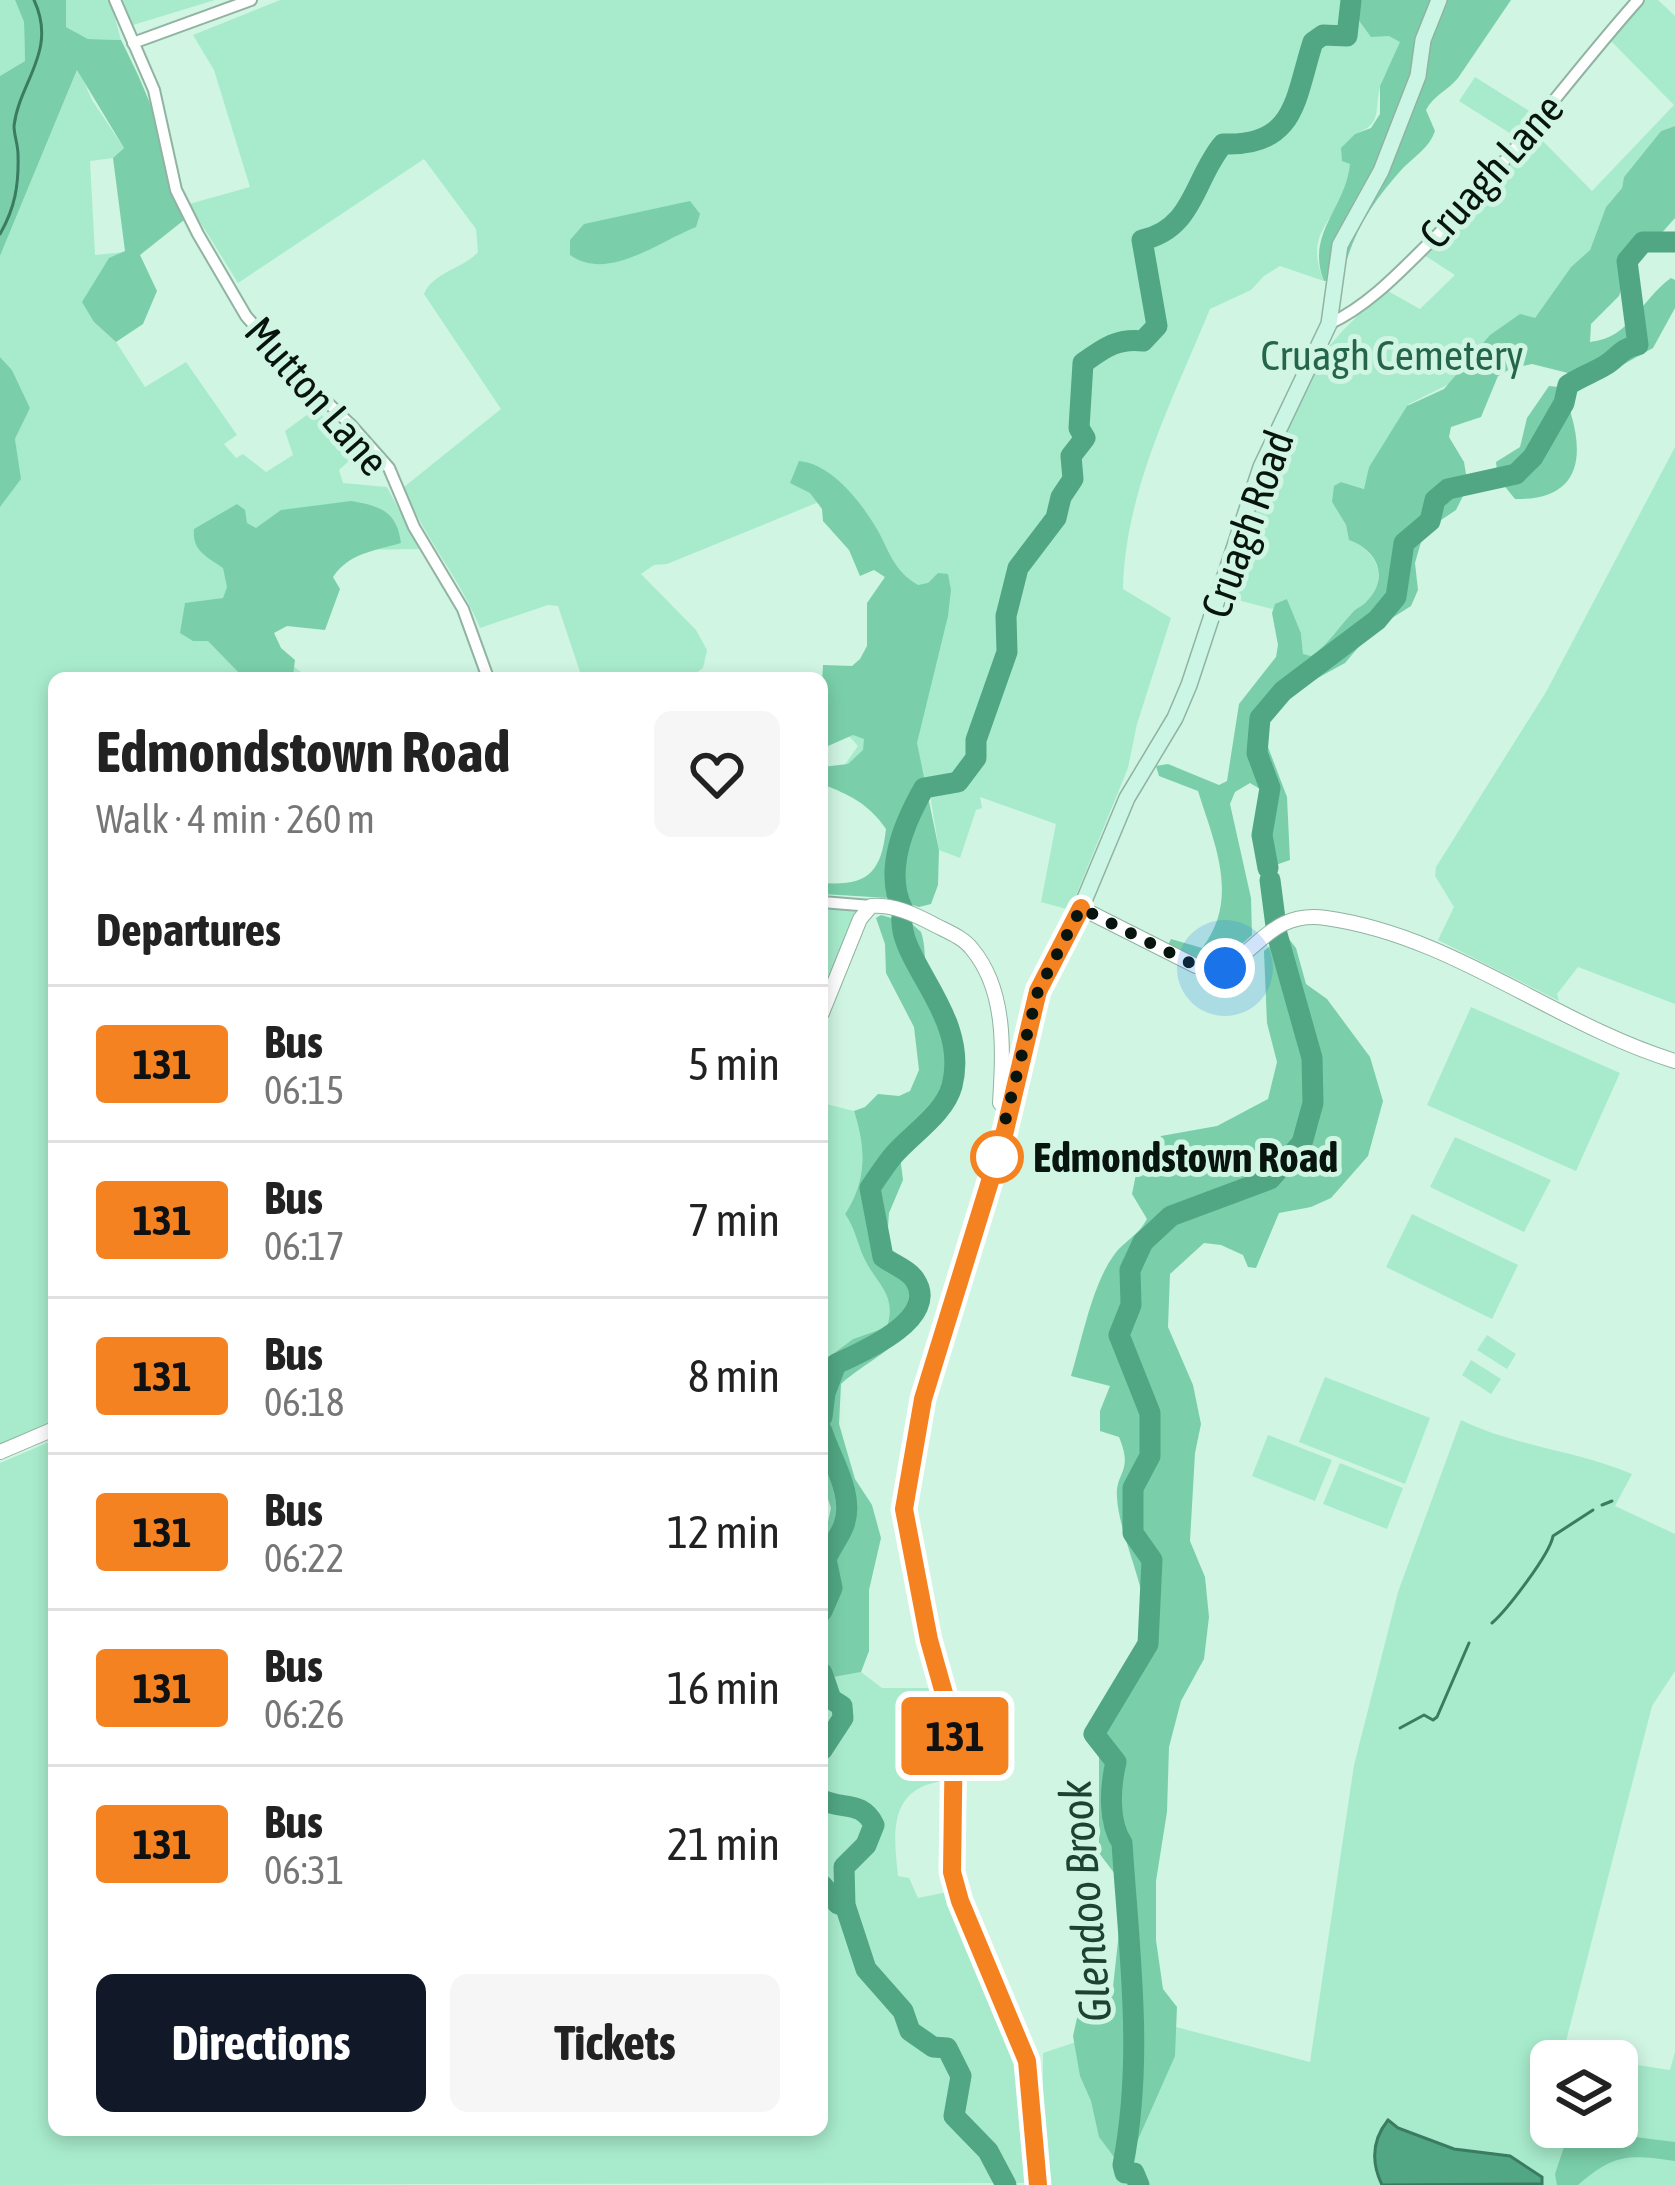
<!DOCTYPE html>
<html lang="en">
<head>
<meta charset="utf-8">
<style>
	body { margin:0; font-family:"Asap Condensed",sans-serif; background:#f6f6f6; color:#222; height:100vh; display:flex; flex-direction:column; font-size:45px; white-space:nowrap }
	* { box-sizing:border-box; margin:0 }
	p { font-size:39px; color:#767676 }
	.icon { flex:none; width:66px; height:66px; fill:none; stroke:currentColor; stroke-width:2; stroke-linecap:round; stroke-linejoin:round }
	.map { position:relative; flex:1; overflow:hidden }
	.sheet { position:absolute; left:48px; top:672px; width:780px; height:1464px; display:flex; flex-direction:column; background:#fff; border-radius:18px; box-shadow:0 6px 18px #0003 }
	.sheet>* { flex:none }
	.badge { padding:0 24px; border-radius:9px; font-size:42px; line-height:78px }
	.buttons { position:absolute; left:1530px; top:2040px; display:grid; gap:24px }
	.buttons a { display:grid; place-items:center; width:108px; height:108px; border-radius:18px; background:#fff; box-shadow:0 6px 18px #0003; font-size:60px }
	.you { position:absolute; width:60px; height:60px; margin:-30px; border:9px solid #fff; border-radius:50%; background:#1a73e8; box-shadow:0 0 0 18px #1a73e833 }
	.map>.badge { position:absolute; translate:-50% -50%; box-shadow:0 0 0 6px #fff }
	h2 { padding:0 48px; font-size:45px; line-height:108px }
	.round { display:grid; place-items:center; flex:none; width:126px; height:126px; border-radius:18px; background:#f6f6f6 }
	.summary { display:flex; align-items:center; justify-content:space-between; height:204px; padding:0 48px }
	h1 { font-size:57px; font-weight:700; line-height:90px }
	.primary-button { display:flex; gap:24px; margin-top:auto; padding:24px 48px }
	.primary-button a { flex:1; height:138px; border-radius:18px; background:#111827; color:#fff; font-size:48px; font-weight:700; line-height:138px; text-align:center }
	.primary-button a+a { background:#f6f6f6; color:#222 }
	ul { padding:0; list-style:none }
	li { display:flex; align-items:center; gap:36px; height:156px; padding:0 48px; border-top:3px solid #e0e0e0 }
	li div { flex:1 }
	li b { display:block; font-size:45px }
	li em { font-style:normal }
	li .badge { min-width:132px; font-weight:700; text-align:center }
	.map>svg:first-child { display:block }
	.green { fill:#a8ebcc }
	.forest { fill:#7acfaa }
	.water { fill:#51a784; stroke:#3b7b61; stroke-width:3 }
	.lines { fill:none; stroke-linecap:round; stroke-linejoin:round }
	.stream { stroke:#3b7b61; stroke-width:3 }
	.river { stroke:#51a784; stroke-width:21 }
	.minor-casing { stroke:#90b3a2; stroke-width:14 }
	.tertiary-casing { stroke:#90b3a2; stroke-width:16 }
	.secondary-casing { stroke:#90b3a2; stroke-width:18 }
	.minor { stroke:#fff; stroke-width:10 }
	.tertiary { stroke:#fff; stroke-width:14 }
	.secondary { stroke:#cbf5e5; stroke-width:15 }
	.line-casing { stroke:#fff; stroke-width:27 }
	.line { stroke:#f58220; stroke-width:18 }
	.walk { stroke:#08150f; stroke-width:12; stroke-dasharray:0 21.6 }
	.stop-dot { fill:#fff; stroke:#f58220; stroke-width:6 }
	.labels { text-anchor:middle; stroke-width:10; stroke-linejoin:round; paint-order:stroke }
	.street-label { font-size:42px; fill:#08150f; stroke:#d0f5e3 }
	.park-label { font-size:42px; fill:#25654c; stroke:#d0f5e3 }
	.stop-label { font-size:42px; font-weight:bold; fill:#08150f; stroke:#d0f5e3; text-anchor:start }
	.water-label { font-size:45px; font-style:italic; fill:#1c4232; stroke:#d0f5e3 }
</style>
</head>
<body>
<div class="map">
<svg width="1675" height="2185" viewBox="0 0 1675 2185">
	<rect width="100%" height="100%" fill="#d0f5e3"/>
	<g class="green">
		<polygon points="0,0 15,0 24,22 25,61 0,76"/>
		<polygon points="66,0 110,0 121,40 88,39 66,27"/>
		<polygon points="123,0 215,0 133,25"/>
		<path d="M280 0H1344L1355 16 1401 41C1397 58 1385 71 1380 87 1374 111 1383 124 1355 134 1352 153 1352 174 1344 192 1329 227 1305 236 1324 281L1280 266 1264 276 1251 290 1210 309C1173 399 1125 491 1123 589L1171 618 1137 724 1128 768 1070 910 1041 902 1056 824 980 797 982 808 976 810 960 858 939 850 930 795 836 777 858 746 822 706 880 661 896 591 872 563 836 495 667 564 654 565 641 574 696 630 707 650 703 668 689 678H582L558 606 548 605 480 628C460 578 423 537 404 487L501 409 424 294C433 272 463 269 478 252L476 229 424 159 238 283 189 204 250 187 214 70 193 35Z"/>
		<path d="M1644 0H1658L1675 16V126L1661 131 1624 177 1622 188 1606 207 1590 250 1571 267 1535 318H1527L1488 350 1466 361 1453 382 1409 404 1369 467 1365 489 1341 482 1332 502 1346 525 1349 539C1376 551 1390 577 1367 601 1363 606 1356 608 1352 613 1337 629 1329 644 1311 656L1303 655 1301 633 1287 599 1272 609 1226 597C1251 519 1278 415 1327 349 1344 327 1366 308 1386 290L1420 309 1455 275 1424 255 1488 192 1536 134 1592 191 1674 105 1610 40Z"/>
		<polygon points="78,68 92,100 124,148 113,158 90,161 95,255 125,252 94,322 116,342 145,387 186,362 237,435 224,444 236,458 243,454 266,472 293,455 285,431 315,409 361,450 339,470 343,483 387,487 420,549 351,550 252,635 301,672 295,678 54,678 54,1424 0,1447 0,507 20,479 15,439 30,408 12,370 0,357 0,256"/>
		<polygon points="1475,77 1531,112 1516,137 1459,101"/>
		<polygon points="1675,447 1675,1004 1578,967 1557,994 1559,1001 1438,940 1454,907 1435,876 1436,867 1546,692"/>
		<polygon points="822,907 855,912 822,997"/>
		<polygon points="1471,1007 1620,1073 1576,1171 1427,1105"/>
		<path d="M822 1103 854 1111C866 1149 867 1180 845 1214 855 1228 857 1243 864 1258 878 1285 897 1294 887 1327L853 1339 822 1362Z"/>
		<polygon points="1455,1137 1551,1180 1524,1232 1430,1187"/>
		<polygon points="1412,1214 1518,1265 1492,1319 1386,1267"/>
		<polygon points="1487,1335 1516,1354 1507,1369 1477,1350"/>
		<polygon points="1471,1360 1501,1379 1491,1394 1462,1375"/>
		<polygon points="1325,1377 1430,1418 1405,1484 1299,1442"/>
		<path d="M1461 1420C1516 1447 1577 1450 1632 1474L1615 1506 1675 1534V1671L1652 1706 1563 2053 1612 2061H1551V2127H1617V2062L1670 2070 1675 2052V2185H1042L1043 2053 1136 2022 1176 2027 1310 2062 1354 1765 1398 1592Z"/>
		<polygon points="1268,1435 1332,1460 1315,1501 1252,1476"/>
		<path d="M54 1440V2130H822V1730L828 1720 822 1726V1678L861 1672 882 1688H934C946 1720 948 1746 945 1779 939 1782 932 1783 926 1785 887 1800 895 1844 898 1876L909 1878 918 1898 947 1892 1019 2074 1021 2142 1029 2183 0 2185V1463Z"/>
		<polygon points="1340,1463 1403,1488 1387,1529 1323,1504"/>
	</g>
	<g class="forest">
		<path d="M15 0H66V27L88 39 121 40C137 72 152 103 161 138 169 170 170 189 184 220L140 255 157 291 143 324 116 342 94 322 82 302 109 258 125 251 113 158 124 148 77 70 0 256V76L25 61 24 22Z"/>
		<path d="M1344 0H1511L1458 78C1447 91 1434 95 1426 110L1435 131C1429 148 1416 155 1403 168 1373 201 1351 234 1342 279L1324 281C1305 234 1346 208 1350 164L1342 161 1341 148 1355 134 1371 128 1380 114V86L1400 42 1389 36 1371 37Z"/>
		<path d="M1675 126V218L1627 272 1619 296 1591 324 1590 342C1631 338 1640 300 1671 278L1675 280V308L1653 348 1604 375 1584 377 1532 364 1510 369 1498 376 1481 417 1451 427 1449 437 1464 462 1468 486 1456 510 1432 526 1421 542 1415 563 1418 590 1411 606 1373 630 1345 663 1303 686 1272 716 1265 739 1287 797 1290 860 1273 866 1268 859 1260 789 1250 783 1235 792 1230 804 1251 898 1252 935C1213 969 1214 967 1167 947L1171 939 1202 948C1240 899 1215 845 1198 791L1159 776 1156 766 1168 764 1219 785 1227 781 1239 704 1276 657 1278 645 1272 613 1275 604 1287 599 1301 633 1303 654 1311 656C1329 644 1337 629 1352 613 1356 608 1363 606 1367 601 1390 577 1377 550 1349 540L1346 525 1332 502 1334 486 1341 482 1364 489 1369 467 1407 406 1444 389 1490 335 1520 314 1535 318 1571 267 1590 250 1606 207 1622 188 1624 177 1661 131Z"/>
		<path d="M690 201 700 214 696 227C658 242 608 282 570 255V240L584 224Z"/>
		<polygon points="0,357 12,370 30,408 15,439 21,479 0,507"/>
		<path d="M1549 386 1559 387C1567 397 1567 402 1571 414 1586 465 1574 500 1515 499L1498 478 1496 462 1520 447 1527 418Z"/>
		<path d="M799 461C832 464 862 503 878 531 890 553 894 571 918 585L928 583 938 573 948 574 951 590 948 616 917 743 939 850 938 885 931 904 919 907 888 898 822 894V883C867 886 881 874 886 829 869 804 850 795 822 784V767L848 764 863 750 864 739 853 735 828 746C816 724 822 690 823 665L852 666 860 659 867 646V603L885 577 874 570 860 576 849 550 823 521 822 509 810 493 790 483Z"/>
		<path d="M351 501C380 506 397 511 401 543 374 551 349 553 333 577L340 589 325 630 287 626 274 633 281 648 295 660 293 675 244 678 208 641H193L180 633 185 603 223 598 227 587 223 568C206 556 192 551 194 529L237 504 245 510 247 523 256 528 281 510Z"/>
		<path d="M881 915 912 924 921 932C928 952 922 976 931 996 937 1010 948 1023 954 1037 967 1064 956 1105 935 1125 923 1137 911 1142 900 1156L903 1180 889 1213 886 1255 921 1277C928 1338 879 1351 841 1384L839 1424 855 1479 872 1505 881 1538 869 1590V1651L861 1672 822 1679V1549L831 1508 822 1481V1362L853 1339 887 1327C897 1294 877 1285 864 1258 857 1243 855 1228 845 1214 867 1180 866 1149 854 1111L865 1107 878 1094 899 1096 910 1091 919 1070 914 1027 886 973 885 944 876 918Z"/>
		<path d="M1285 934 1296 948 1306 984 1327 999 1370 1057 1383 1101 1368 1156 1331 1198 1311 1207 1279 1213 1256 1268 1248 1267 1243 1255 1221 1245 1204 1243 1170 1274 1168 1327 1193 1385 1201 1424 1195 1453 1190 1541 1205 1577 1209 1617 1204 1659 1181 1701 1169 1747 1167 1812 1156 1881V1940L1163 1989 1177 2007 1175 2056 1129 2160 1114 2157 1099 2137 1091 2101 1080 2076 1073 2036 1077 2018 1113 1987 1124 1886 1099 1853V1757L1090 1722C1106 1692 1139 1659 1145 1625 1150 1596 1119 1535 1117 1498 1115 1471 1134 1473 1119 1437L1100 1431V1411L1110 1386 1071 1376C1082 1340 1092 1285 1114 1255 1124 1241 1139 1235 1147 1219L1132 1194 1136 1174 1161 1136 1217 1126 1268 1099 1277 1062 1267 1023 1264 951Z"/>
		<path d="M1555 2127 1675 2142V2161C1627 2154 1614 2154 1578 2185H1557L1555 2174 1564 2147Z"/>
	</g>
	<path class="water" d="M1388 2120 1398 2128 1454 2149 1510 2156 1542 2177V2184L1382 2185C1371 2162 1372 2140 1388 2120Z"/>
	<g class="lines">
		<g class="stream">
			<path d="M0 234C15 208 19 185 18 154 18 145 14 135 14 126 19 82 58 51 34 0"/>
			<polyline points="1602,1505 1612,1501"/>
			<path d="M1492 1623C1507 1610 1550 1554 1553 1536L1593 1510"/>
			<polyline points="1400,1728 1424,1715 1433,1720 1437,1717 1469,1643"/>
		</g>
		<g class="river">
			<path d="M1268 868 1262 835 1270 788 1257 753 1260 718 1283 691 1377 620 1396 597 1404 543 1430 521 1435 500 1448 489 1516 474 1533 457 1564 403 1568 385C1580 377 1592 373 1604 366 1618 358 1621 348 1638 345L1627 261 1643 242H1675"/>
			<path d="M822 1417 825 1393 836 1364C860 1353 941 1319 915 1280 909 1270 892 1264 883 1257L870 1188C877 1178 884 1167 892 1157 910 1135 944 1115 952 1086 971 1012 891 958 903 910 883 871 904 823 924 788L958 782 976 758V740L1007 652 1006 616 1018 568 1056 518 1061 497 1073 479 1071 456 1085 438 1079 428 1083 363C1104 348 1117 338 1143 341L1157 326 1142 240C1194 229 1194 178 1223 144 1297 147 1295 97 1313 42L1323 35 1347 36 1351 0"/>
			<path d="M822 1431C831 1460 855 1494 844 1525 840 1536 831 1547 826 1559L832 1588 822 1611"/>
			<polyline points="822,1673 831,1699 842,1706 843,1718 822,1750"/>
			<path d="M822 1800C843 1810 862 1800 874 1825L866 1845 844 1867 845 1905 866 1969 903 2011 910 2031 933 2047 947 2048 961 2076 954 2116 988 2151 1006 2185"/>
			<polyline points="822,1885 838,1904 845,1905"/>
			<path d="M1139 2185 1134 2173H1125L1123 2165C1144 2057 1129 1952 1122 1843 1108 1822 1110 1787 1116 1762L1094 1734 1148 1644 1152 1560 1133 1533V1488L1150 1456V1413L1119 1335 1131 1305 1130 1270 1143 1242 1171 1216 1270 1179 1302 1143 1313 1103 1312 1058 1277 934 1270 880"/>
		</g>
		<defs>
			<g id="minor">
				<polyline points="115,0 154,90 176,190 198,234 246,316 288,365 350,424 389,468 414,527 463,609 488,678"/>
				<polyline points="133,43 251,0"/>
				<path d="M1329 324C1364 308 1394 278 1422 250 1502 173 1564 83 1638 0"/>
				<polyline points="822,902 871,906"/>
			</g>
			<g id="tertiary">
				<path d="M1081 908 1196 966C1252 979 1258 908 1326 918 1454 936 1554 1024 1675 1061"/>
				<path d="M822 1013 860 919 871 906C892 904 914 914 933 924 946 931 963 937 972 949 1007 991 1003 1052 1000 1103L1009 1113"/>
				<polyline points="0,1452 54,1429"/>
			</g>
			<polyline id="secondary" points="1038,2185 1027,2061 960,1901 952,1872 954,1729 929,1640 904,1509 923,1399 1003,1139 1038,991 1081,908 1127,798 1175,718 1189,685 1261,467 1329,324 1340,245 1381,171 1418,76 1423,40 1439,0"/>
		</defs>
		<use href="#minor" class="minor-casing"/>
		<use href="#tertiary" class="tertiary-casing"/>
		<use href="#secondary" class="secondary-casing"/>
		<use href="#minor" class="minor"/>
		<use href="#tertiary" class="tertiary"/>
		<use href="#secondary" class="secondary"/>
	</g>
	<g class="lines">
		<defs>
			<polyline id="line" points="1038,2185 1027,2061 960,1901 952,1872 954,1729 929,1640 904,1509 923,1399 1003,1139 1038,991 1081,908"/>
		</defs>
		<use href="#line" class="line-casing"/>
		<use href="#line" class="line"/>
		<polyline class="walk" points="997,1157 993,1169 1038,991 1081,908 1196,966 1225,968"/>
	</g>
	<circle class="stop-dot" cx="997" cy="1157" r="24"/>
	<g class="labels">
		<g class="street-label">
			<text transform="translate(1491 171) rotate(-48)" y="15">Cruagh Lane</text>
			<text transform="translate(317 396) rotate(49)" y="15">Mutton Lane</text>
			<text transform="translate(1247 524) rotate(-70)" y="15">Cruagh Road</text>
		</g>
		<g class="park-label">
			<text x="1392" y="370">Cruagh Cemetery</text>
		</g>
		<g class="stop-label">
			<text x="1033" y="1172">Edmondstown Road</text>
		</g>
		<g class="water-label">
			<text transform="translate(1085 1901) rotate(-95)" y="16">Glendoo Brook</text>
		</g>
	</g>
</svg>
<div class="buttons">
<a><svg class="icon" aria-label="layers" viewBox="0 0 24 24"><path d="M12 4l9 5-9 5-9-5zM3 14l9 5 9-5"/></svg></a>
</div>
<div class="you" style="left:1225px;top:968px"></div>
<b class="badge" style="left:955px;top:1736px;background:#f58220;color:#111">131</b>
<section class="sheet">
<div class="summary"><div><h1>Edmondstown Road</h1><p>Walk · 4 min · 260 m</p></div><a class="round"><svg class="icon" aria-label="heart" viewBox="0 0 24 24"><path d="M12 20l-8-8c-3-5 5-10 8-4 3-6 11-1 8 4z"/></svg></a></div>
<h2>Departures</h2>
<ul>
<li><span class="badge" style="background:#f58220;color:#111">131</span><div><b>Bus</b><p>06:15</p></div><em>5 min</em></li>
<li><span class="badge" style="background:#f58220;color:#111">131</span><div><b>Bus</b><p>06:17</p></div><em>7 min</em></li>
<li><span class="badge" style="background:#f58220;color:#111">131</span><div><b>Bus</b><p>06:18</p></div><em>8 min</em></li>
<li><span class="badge" style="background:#f58220;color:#111">131</span><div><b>Bus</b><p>06:22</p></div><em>12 min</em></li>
<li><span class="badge" style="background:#f58220;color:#111">131</span><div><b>Bus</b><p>06:26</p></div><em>16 min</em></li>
<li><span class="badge" style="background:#f58220;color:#111">131</span><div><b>Bus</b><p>06:31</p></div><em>21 min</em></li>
</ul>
<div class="primary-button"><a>Directions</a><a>Tickets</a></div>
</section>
</div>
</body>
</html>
